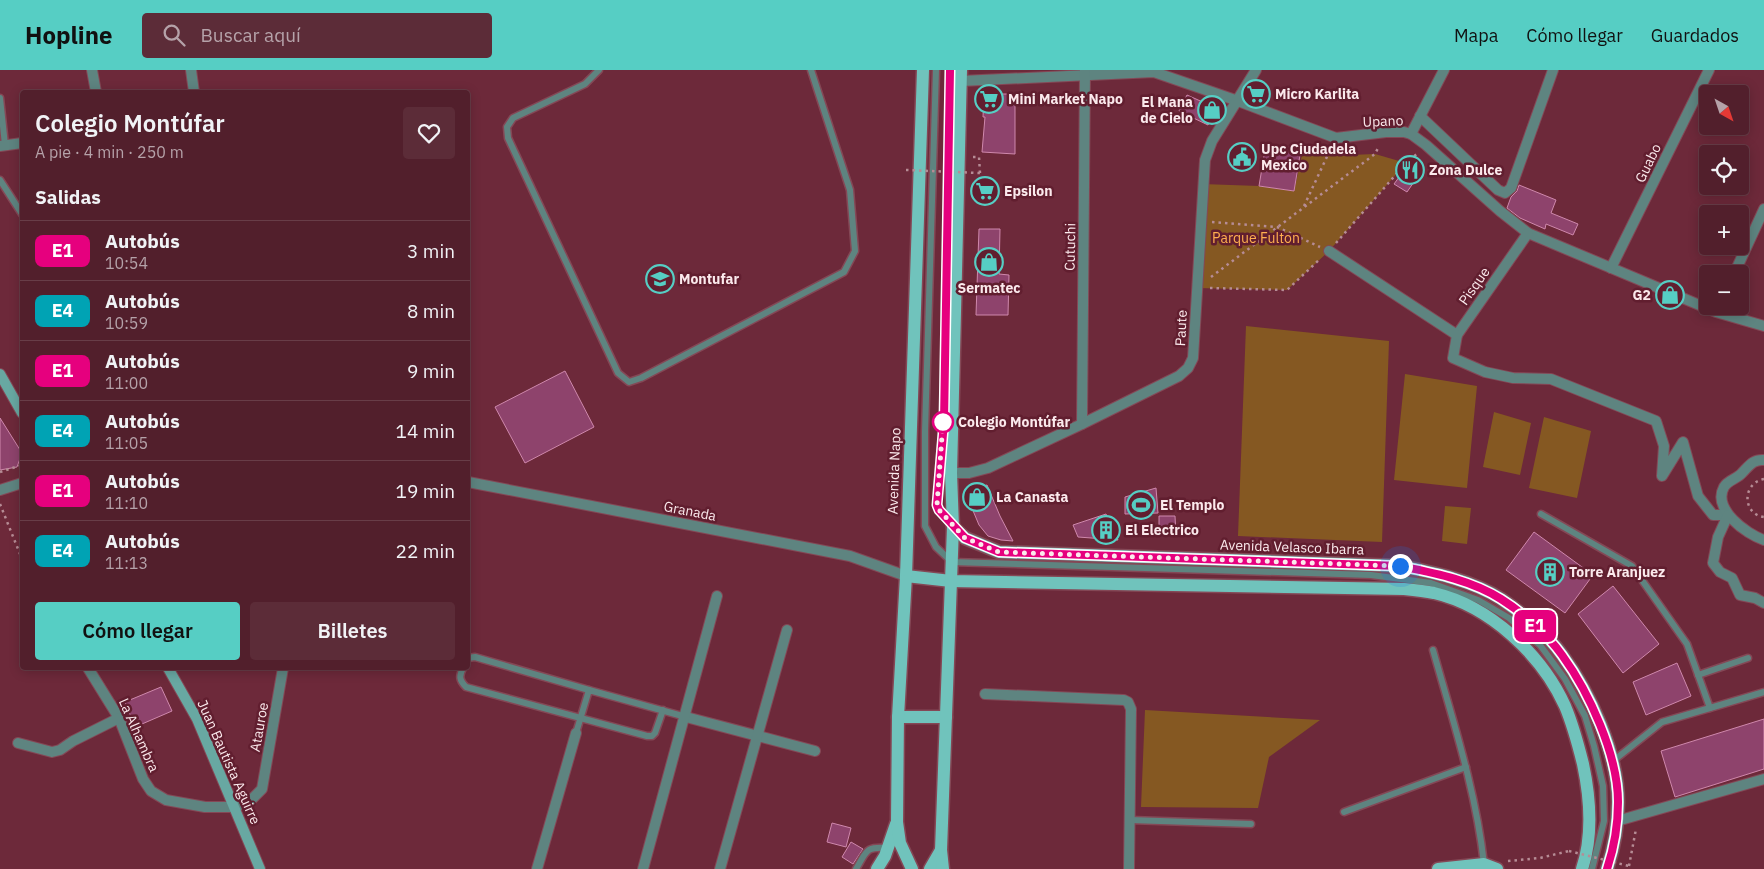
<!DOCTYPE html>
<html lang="es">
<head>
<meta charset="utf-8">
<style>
	body { margin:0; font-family:"IBM Plex Sans",sans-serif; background:#5c2c38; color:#f1f3f6; height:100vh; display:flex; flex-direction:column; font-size:19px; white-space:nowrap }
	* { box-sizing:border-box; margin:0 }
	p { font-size:16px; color:#b5a2a9 }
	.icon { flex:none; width:28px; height:28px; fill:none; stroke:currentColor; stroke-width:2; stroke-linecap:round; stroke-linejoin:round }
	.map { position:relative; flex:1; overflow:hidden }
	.panel { position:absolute; left:20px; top:20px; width:450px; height:580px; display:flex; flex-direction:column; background:#521f2c; border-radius:5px; box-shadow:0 2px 12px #0003,0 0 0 1px #683d48 }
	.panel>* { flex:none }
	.badge { padding:0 10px; border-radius:8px; font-size:18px; line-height:32px }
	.needle { width:32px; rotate:140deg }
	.fabs { position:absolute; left:1699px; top:15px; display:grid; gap:10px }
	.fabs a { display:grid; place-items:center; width:50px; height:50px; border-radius:5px; background:#521f2c; box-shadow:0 2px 12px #0003,0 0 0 1px #683d48; font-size:25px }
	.you { position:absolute; width:25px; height:25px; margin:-12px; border:4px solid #fff; border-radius:50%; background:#1a73e8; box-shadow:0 0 0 8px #1a73e833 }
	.map>.badge { position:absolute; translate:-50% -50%; box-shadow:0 0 0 2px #fff }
	h2 { padding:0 15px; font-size:19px; line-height:45px }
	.round { display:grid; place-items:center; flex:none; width:52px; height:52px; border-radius:5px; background:#5c2c38 }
	.head { display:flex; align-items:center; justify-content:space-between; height:85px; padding:0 15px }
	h1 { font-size:24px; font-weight:600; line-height:38px }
	.button { display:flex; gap:10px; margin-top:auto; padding:10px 15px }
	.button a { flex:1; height:58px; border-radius:5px; background:#56cec4; color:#111; font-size:20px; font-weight:600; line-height:58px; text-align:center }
	.button a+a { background:#5c2c38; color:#f1f3f6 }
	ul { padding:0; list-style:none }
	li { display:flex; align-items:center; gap:15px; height:60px; padding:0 15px; border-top:1px solid #683d48 }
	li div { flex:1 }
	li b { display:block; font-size:19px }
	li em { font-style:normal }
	li .badge { min-width:55px; font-weight:700; text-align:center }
	header { display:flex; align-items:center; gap:30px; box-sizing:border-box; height:70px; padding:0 25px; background:#56cec4; color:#111 }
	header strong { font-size:24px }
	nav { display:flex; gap:28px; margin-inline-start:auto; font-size:18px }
	.search { width:350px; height:45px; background:#5c2c38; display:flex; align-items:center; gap:12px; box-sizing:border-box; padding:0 18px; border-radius:5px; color:#b5a2a9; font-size:19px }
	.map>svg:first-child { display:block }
	.green { fill:#855822 }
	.building { fill:#8e436c; stroke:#cf88ac }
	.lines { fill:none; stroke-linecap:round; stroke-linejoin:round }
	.lane-casing { stroke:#844856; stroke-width:9 }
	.street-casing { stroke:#844856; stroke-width:12 }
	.secondary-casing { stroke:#844856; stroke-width:12 }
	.primary-casing { stroke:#844856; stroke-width:15 }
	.path { stroke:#b68c95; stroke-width:2.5; stroke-dasharray:2.5 4; stroke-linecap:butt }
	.lane { stroke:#5e8480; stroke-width:6 }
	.street { stroke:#5e8480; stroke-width:10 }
	.secondary { stroke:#68a8a2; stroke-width:10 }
	.primary { stroke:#70c3bc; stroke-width:12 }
	.path-bridge { stroke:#b68c95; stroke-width:2.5; stroke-dasharray:2.5 4; stroke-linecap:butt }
	.line-casing { stroke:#fff; stroke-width:11 }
	.line { stroke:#e6007e; stroke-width:8 }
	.walk { stroke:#fbe9ec; stroke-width:5; stroke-dasharray:0 9 }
	.stop-dot { fill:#fff; stroke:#e6007e; stroke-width:2.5 }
	.labels { text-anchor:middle; stroke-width:5; stroke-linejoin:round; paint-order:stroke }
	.poi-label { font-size:14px; font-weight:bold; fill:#fbe9ec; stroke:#611e2f; text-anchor:start }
	.street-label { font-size:14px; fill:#fbe9ec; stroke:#611e2f }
	.park-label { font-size:14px; fill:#ffaf50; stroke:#611e2f }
	.stop-label { font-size:14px; font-weight:bold; fill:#fbe9ec; stroke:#611e2f; text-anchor:start }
</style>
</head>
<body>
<header>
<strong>Hopline</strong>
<div class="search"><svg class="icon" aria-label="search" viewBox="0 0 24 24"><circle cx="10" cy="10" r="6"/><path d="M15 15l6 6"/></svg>Buscar aquí</div>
<nav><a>Mapa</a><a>Cómo llegar</a><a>Guardados</a></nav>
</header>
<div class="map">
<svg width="1764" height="799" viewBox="0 0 1764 799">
	<rect width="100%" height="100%" fill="#6d293a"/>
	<g class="green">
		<polygon points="1304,76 1327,86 1375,84 1406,93 1329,181 1287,220 1197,218 1202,114 1259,116 1294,121"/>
		<polygon points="1246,256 1389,271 1382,472 1238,466"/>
		<polygon points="1405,304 1477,316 1467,418 1394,410"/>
		<polygon points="1494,342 1531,353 1520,405 1483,397"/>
		<polygon points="1544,347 1591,361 1577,428 1529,418"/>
		<polygon points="1445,436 1471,438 1467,474 1442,471"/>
		<polygon points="1145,640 1320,650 1269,687 1258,738 1141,737"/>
	</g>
	<g class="building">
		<polygon points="984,24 1015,24 1015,84 982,82 985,47 983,47"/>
		<polygon points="1187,25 1216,38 1208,55 1179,41"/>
		<polygon points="1266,74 1301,79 1294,121 1259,116"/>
		<polygon points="1408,95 1420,103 1407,122 1394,114"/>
		<polygon points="1519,115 1556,130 1551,143 1578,154 1573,165 1546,154 1545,159 1520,148 1507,138 1511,127 1517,121"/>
		<polygon points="979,159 1000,159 999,204 1009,205 1008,245 976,245"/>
		<polygon points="565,301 594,357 525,393 495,337"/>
		<polygon points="0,348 22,383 17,397 0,400"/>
		<polygon points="987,415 1000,446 1013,471 1001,470 988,466 979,455 969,431 969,420"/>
		<polygon points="1156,418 1158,443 1125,444 1125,427"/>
		<polygon points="1106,444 1118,470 1078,467 1073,455"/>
		<polygon points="1159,446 1175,446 1176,465 1159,465"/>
		<polygon points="1534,462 1593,505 1565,543 1506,500"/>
		<polygon points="1613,516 1659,574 1623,603 1578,544"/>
		<polygon points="1677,593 1691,626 1646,645 1633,612"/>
		<polygon points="161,617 172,641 135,657 125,632"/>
		<polygon points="1764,649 1764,699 1675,727 1661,681"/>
		<polygon points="832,753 851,758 846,777 827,772"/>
		<polygon points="851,772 863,779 853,794 842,787"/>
	</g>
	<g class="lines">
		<defs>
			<g id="lane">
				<polyline points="599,0 585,14 513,48 507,57 508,68 618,303 629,312 641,308 844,202 855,181 850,120 811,0"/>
				<polyline points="936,0 925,361 925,456 936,477 952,492 1371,505 1431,513 1478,530 1509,548 1540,575 1565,609 1585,646 1594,676 1603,716 1604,751 1592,799"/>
				<polyline points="950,0 943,352 937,435 939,440 952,456"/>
				<polyline points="0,28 5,75"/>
				<polyline points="0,110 22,144"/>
				<polyline points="1541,444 1632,496 1687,574 1710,638 1764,622"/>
				<path d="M1433 580C1453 651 1476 721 1484 794"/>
				<polyline points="468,588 475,587 589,620"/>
				<path d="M463 598C459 606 459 610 466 617L647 666H652L655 663 663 640"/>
				<polyline points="1698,605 1748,588"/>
				<polyline points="576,663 589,620 686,647"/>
				<polyline points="1613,691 1662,652 1710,638"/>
				<polyline points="1344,742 1466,697"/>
				<polyline points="1130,750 1251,754"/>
				<path d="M856 799C867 781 865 776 888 778"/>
			</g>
			<g id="street">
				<polyline points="92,0 96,22"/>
				<polyline points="191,0 194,22"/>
				<polyline points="961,11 1154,2 1238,31 1336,68 1386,62 1404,62 1411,64 1426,75 1500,141 1528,163 1716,242 1764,256"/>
				<polyline points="1420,46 1498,120 1505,123 1511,118 1553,0"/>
				<polyline points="1411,64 1444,0"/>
				<polyline points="0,76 22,73"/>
				<polyline points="1528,163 1457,265 1453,288 1485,302 1513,308 1551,309 1656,351 1664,376 1662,406 1683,372 1698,426 1713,445 1728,445"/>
				<polyline points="1329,181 1457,265"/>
				<polyline points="1611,198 1709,0"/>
				<polyline points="1734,204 1764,139"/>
				<polyline points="1082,354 1085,0"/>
				<path d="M1764 390C1753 389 1749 396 1742 403 1737 409 1728 410 1724 417 1712 439 1746 464 1764 470"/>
				<polyline points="951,403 969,403 988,398 1082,354 1179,306 1188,298 1193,288 1205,90 1212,71 1256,0"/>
				<polyline points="468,412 850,486 906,506"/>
				<polyline points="0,420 22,413"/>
				<polyline points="1728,445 1718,467 1713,493 1720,502 1732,508 1740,525 1755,528 1764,533"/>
				<polyline points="88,598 119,648 143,709 151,721 166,730 205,737 235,737 251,730 262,719 283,598"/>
				<polyline points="985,624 1124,630 1128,632 1131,639 1129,799"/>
				<polyline points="686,647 815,681"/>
				<polyline points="18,673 52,682 60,680 73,671 119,648"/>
				<polyline points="1617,751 1764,709"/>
				<polyline points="537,799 576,663"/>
				<polyline points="643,799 717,526"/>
				<polyline points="720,799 787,560"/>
			</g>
			<g id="secondary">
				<polyline points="0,304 22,343"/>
				<polyline points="168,598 197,649 260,799"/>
			</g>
			<g id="primary">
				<path d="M953 457 965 468 999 482 1400 496C1434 503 1471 510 1501 529 1522 543 1547 564 1562 585 1590 623 1618 684 1618 732 1618 754 1614 778 1607 799"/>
				<path d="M906 506 951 511 1404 519C1414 520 1424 521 1434 523 1490 536 1542 585 1565 636 1573 655 1578 674 1583 694 1590 727 1593 766 1582 799"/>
				<polyline points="898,647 946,647"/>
				<polyline points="877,799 885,786 896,754"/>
				<polyline points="912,799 900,773 897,752 898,647 906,506 923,0"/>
				<polyline points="930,799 941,780"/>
				<polyline points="943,799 941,780 953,457 951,403 961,0"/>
				<polyline points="1438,799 1484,794 1497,799"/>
			</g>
		</defs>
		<use href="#lane" class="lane-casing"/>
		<use href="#street" class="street-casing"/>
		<use href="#secondary" class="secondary-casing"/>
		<use href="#primary" class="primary-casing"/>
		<g class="path">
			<polyline points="973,87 979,87 980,103"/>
			<polyline points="1304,136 1331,78"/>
			<polyline points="1212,152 1277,157 1320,177"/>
			<polyline points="1336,173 1406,93 1418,83"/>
			<polyline points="1211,207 1375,84 1379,76"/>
			<polyline points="1210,218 1287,220 1320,189"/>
			<polyline points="0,402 22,395"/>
			<path d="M1764 409C1742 413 1742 444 1764 447"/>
			<polyline points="0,434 22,489"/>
			<polyline points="1508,791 1540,788 1569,781"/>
			<polyline points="1629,796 1636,759"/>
		</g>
		<use href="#lane" class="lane"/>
		<use href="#street" class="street"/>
		<use href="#secondary" class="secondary"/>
		<use href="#primary" class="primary"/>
		<g class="path-bridge">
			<polyline points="906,100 980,103"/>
			<polyline points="1569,781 1629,796"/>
		</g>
	</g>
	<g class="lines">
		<defs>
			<path id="line" d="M950 0 944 352 937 435 939 440 965 468 999 482 1400 496C1434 503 1471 510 1501 529 1522 542 1547 564 1562 585 1589 622 1618 685 1618 732 1618 754 1614 778 1607 799"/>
		</defs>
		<use href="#line" class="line-casing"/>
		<use href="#line" class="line"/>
		<polyline class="walk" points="943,352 937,435 939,440 965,468 999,482 1400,496"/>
	</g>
	<defs>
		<symbol id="supermarket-ring" viewBox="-11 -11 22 22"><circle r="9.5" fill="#611e2f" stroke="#56cec4" stroke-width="1.5"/><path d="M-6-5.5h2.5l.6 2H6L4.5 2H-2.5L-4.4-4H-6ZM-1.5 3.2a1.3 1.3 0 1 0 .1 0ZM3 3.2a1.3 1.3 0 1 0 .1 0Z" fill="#56cec4"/></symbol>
		<symbol id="shop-ring" viewBox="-11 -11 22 22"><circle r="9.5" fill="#611e2f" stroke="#56cec4" stroke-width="1.5"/><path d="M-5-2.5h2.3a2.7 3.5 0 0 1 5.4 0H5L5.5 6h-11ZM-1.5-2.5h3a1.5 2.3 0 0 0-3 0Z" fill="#56cec4"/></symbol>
		<symbol id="civic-ring" viewBox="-11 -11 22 22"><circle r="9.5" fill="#611e2f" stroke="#56cec4" stroke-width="1.5"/><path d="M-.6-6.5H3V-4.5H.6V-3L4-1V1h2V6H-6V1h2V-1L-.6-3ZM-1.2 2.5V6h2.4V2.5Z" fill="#56cec4"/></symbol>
		<symbol id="restaurant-ring" viewBox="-11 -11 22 22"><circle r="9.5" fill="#611e2f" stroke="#56cec4" stroke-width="1.5"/><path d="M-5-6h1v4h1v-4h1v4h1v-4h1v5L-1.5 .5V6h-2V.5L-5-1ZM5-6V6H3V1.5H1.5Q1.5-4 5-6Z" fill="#56cec4"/></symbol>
		<symbol id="university-ring" viewBox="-11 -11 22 22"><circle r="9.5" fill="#611e2f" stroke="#56cec4" stroke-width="1.5"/><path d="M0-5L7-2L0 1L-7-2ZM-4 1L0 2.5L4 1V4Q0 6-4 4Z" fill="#56cec4"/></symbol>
		<symbol id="stadium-ring" viewBox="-11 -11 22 22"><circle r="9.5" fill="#611e2f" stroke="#56cec4" stroke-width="1.5"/><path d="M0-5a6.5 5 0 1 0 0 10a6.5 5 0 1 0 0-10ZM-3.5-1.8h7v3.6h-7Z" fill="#56cec4"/></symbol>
		<symbol id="building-ring" viewBox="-11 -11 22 22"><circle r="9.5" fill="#611e2f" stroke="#56cec4" stroke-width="1.5"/><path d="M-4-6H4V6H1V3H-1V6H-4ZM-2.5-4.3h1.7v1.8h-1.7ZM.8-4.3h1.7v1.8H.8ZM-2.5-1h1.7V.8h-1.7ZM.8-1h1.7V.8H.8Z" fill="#56cec4"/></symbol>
	</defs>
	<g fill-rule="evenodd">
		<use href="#supermarket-ring" x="1240" y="8" width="32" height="32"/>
		<use href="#supermarket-ring" x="973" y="13" width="32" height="32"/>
		<use href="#shop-ring" x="1196" y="24" width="32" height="32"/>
		<use href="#civic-ring" x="1226" y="71" width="32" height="32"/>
		<use href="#restaurant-ring" x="1394" y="84" width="32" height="32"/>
		<use href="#supermarket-ring" x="969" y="105" width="32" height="32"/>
		<use href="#shop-ring" x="973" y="176" width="32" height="32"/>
		<use href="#university-ring" x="644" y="193" width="32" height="32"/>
		<use href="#shop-ring" x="1654" y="209" width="32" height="32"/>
		<use href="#shop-ring" x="961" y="411" width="32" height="32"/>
		<use href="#stadium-ring" x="1125" y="419" width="32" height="32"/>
		<use href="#building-ring" x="1090" y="444" width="32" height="32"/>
		<use href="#building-ring" x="1534" y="486" width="32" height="32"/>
	</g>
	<circle class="stop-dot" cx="943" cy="352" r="10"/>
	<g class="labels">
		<g class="poi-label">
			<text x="1275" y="29">Micro Karlita</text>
			<text x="1008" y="34">Mini Market Napo</text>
			<text x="1193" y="37" text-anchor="end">El Mana<tspan x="1193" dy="16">de Cielo</tspan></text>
			<text x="1261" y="84">Upc Ciudadela<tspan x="1261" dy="16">Mexico</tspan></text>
			<text x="1429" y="105">Zona Dulce</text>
			<text x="1004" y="126">Epsilon</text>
			<text x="679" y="214">Montufar</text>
			<text x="989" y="223" text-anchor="middle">Sermatec</text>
			<text x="1651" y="230" text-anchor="end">G2</text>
			<text x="996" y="432">La Canasta</text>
			<text x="1160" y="440">El Templo</text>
			<text x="1125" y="465">El Electrico</text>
			<text x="1569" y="507">Torre Aranjuez</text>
		</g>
		<g class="street-label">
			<text transform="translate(1383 51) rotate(-2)" y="5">Upano</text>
			<text transform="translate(1648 93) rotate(-64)" y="5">Guabo</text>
			<text transform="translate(1070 177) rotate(-89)" y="5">Cutuchi</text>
			<text transform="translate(1474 216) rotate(-55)" y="5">Pisque</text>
			<text transform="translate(1181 258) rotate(-87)" y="5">Paute</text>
			<text transform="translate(894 401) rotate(-88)" y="5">Avenida Napo</text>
			<text transform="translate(690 441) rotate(11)" y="5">Granada</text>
			<text transform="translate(1292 477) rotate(2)" y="5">Avenida Velasco Ibarra</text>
			<text transform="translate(259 657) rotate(-80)" y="5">Atauroe</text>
			<text transform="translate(139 665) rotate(66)" y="5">La Alhambra</text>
			<text transform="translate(229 692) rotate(66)" y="5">Juan Bautista Aguirre</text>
		</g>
		<g class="park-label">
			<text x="1256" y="173">Parque Fulton</text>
		</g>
		<g class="stop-label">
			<text x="958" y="357">Colegio Montúfar</text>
		</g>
	</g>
</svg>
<div class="fabs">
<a><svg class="needle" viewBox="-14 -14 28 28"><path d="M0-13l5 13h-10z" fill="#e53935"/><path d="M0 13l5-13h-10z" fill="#b5a2a9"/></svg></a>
<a><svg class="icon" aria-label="locate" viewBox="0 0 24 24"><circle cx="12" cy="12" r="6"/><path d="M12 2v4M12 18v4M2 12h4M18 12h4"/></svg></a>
<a>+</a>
<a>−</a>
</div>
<div class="you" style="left:1400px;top:496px"></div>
<b class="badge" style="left:1535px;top:556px;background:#e6007e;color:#fff">E1</b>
<section class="panel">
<div class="head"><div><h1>Colegio Montúfar</h1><p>A pie · 4 min · 250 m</p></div><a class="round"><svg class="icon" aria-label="heart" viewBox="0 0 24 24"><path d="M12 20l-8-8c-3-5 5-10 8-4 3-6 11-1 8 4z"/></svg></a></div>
<h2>Salidas</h2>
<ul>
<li><span class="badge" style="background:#e6007e;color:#fff">E1</span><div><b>Autobús</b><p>10:54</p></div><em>3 min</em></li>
<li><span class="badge" style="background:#00a3b4;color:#fff">E4</span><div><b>Autobús</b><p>10:59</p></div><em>8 min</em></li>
<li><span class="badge" style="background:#e6007e;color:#fff">E1</span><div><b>Autobús</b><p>11:00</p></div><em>9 min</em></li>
<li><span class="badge" style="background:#00a3b4;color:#fff">E4</span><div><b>Autobús</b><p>11:05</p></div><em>14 min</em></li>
<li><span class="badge" style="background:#e6007e;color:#fff">E1</span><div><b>Autobús</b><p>11:10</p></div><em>19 min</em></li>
<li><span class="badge" style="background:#00a3b4;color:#fff">E4</span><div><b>Autobús</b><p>11:13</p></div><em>22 min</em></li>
</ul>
<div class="button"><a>Cómo llegar</a><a>Billetes</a></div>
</section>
</div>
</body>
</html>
